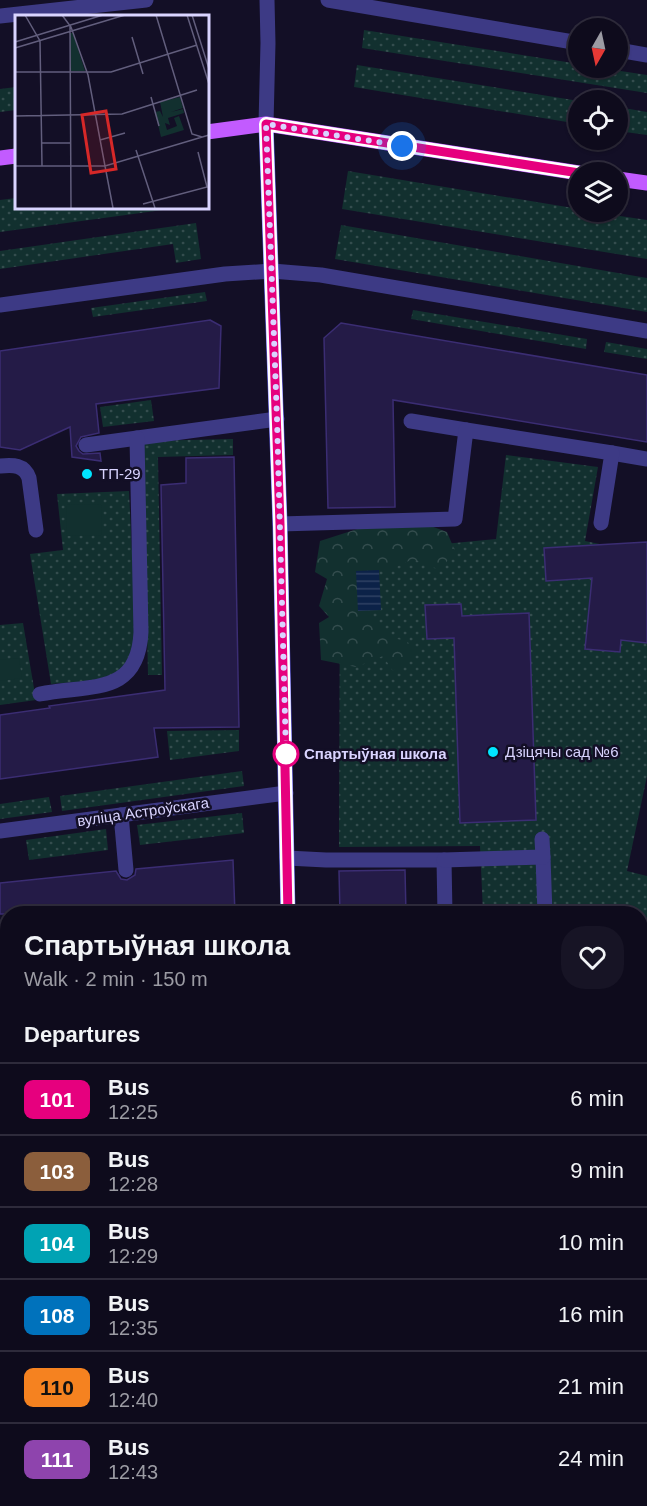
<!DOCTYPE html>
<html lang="en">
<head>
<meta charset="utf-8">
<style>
	body { margin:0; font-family:Arial,sans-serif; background:#171425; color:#f1f3f6; height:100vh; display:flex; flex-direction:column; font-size:22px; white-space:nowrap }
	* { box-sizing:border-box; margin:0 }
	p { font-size:20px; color:#9b9ba3 }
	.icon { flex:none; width:33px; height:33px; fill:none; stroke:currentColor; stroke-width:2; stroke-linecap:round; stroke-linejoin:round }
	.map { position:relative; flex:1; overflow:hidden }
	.side { position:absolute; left:0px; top:906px; width:648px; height:600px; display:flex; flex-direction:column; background:#0e0b1c; border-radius:24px 24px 0 0; box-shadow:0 2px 4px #0004,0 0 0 2px #2e2b3b }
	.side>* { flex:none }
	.badge { padding:0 12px; border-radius:9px; font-size:21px; line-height:39px }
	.needle { width:39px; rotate:189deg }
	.tools { position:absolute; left:568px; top:18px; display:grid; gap:12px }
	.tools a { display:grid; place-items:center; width:60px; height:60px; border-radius:50%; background:#0e0b1c; box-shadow:0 2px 4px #0004,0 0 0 2px #2e2b3b; font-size:30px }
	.you { position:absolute; width:30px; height:30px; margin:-15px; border:4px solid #fff; border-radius:50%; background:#1a73e8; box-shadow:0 0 0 9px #1a73e833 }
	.map>.badge { position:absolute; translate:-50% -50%; box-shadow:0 0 0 3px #fff }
	h2 { padding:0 24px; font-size:22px; line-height:54px }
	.round { display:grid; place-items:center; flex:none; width:63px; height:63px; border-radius:24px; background:#171425 }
	.headline { display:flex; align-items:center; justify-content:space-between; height:102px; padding:0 24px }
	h1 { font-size:28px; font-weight:700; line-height:45px }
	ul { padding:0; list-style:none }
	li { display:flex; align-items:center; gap:18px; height:72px; padding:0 24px; border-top:2px solid #2e2b3b }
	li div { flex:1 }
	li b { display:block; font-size:22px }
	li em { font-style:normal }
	li .badge { min-width:66px; font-weight:700; text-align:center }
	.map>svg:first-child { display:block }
	.grass { fill:url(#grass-dots) }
	.forest { fill:url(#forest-crowns) }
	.green { fill:#12302f }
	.water { fill:url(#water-rules) }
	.building { fill:#241b47; stroke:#3b2d73; stroke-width:1.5 }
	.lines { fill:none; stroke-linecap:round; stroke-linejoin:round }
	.service { stroke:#3d3a85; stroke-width:15 }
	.minor { stroke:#3d3a85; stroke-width:15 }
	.secondary { stroke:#6f6bff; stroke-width:15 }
	.primary { stroke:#c25bff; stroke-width:15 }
	.line-casing { stroke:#fff; stroke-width:14 }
	.line { stroke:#e6007e; stroke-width:9 }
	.walk { stroke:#d9d4ff; stroke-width:6; stroke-dasharray:0 10.8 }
	.poi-dot { fill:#00e5ff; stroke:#130f26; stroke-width:2 }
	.stop-dot { fill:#fff; stroke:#e6007e; stroke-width:3 }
	.labels { text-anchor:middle; stroke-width:5; stroke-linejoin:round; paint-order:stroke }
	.poi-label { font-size:15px; fill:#d9d4ff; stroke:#130f26; text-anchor:start }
	.stop-label { font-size:15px; font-weight:bold; fill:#d9d4ff; stroke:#130f26; text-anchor:start }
	.street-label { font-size:15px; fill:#d9d4ff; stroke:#130f26 }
	.inset-road { fill:none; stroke:#625e7d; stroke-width:1.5 }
	.view { fill:#d62828; fill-opacity:0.15; stroke:#d62828; stroke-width:3 }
	.inset-edge { fill:none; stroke:#d9d4ff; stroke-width:3 }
</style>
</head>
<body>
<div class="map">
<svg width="647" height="1506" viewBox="0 0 647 1506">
	<defs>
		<pattern id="grass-dots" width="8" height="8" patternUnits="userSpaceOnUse" patternTransform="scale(1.5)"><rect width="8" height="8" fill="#12302f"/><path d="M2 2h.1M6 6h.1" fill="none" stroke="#344d4e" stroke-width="1.8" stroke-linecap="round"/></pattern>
		<pattern id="forest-crowns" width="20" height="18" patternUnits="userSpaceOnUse" patternTransform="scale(1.5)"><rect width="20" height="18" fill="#12302f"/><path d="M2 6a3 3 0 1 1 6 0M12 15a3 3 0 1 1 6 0" fill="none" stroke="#344d4e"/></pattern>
		<pattern id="water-rules" width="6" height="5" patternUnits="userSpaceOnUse" patternTransform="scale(1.5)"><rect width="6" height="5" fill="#0c2248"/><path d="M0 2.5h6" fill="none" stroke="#2f4163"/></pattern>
	</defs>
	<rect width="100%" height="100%" fill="#130f26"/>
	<g class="grass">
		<polygon points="364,30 579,64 579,68 601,68 647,75 647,93 362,48"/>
		<polygon points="357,65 579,101 579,124 354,87"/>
		<polygon points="16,87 16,110 0,112 0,89"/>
		<polygon points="618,107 647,112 647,135 618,131"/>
		<polygon points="348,171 579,209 579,212 593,212 647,220 647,259 342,209"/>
		<polygon points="16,198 16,207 185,207 0,232 0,200"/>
		<polygon points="196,223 201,259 176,263 173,244 0,269 0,251"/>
		<polygon points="341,225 647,278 647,312 335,259"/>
		<polygon points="205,292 207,301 93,317 91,308"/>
		<polygon points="413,310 587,339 586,349 411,319"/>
		<polygon points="606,342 647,349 647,359 604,352"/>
		<polygon points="151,400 154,421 103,427 100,407"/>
		<polygon points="233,439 233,455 158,457 162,675 148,675 143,441"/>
		<polygon points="506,455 598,467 585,541 624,549 647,625 647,776 627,871 647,876 647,919 641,920 640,914 483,913 480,846 339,847 340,554 496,539"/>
		<path d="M129 491 136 633C135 639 135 646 133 652 121 684 80 681 51 684L30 554 63 550 57 494Z"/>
		<polygon points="23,623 36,700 0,705 0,625"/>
		<polygon points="239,730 239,751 170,760 167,731"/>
		<polygon points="242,771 244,786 62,811 60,796"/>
		<polygon points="49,797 52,812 0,819 0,804"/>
		<polygon points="242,813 244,833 140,845 137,825"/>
		<polygon points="106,829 108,850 29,860 26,840"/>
		<polygon points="641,1488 647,1489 647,1505 599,1499 640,1498"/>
		<polygon points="354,1499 361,1499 409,1506 353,1506"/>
	</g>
	<polygon class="forest" points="401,515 447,532 455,551 440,570 413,559 394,568 376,571 366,614 389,637 406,641 417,649 407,662 393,671 383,656 356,667 321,660 319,623 329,617 319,606 327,579 315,572 320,541"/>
	<g class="green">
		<polygon points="101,504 102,535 67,536 66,505"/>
		<polygon points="19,658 22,678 0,681 0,660"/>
	</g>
	<polygon class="water" points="379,570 381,610 358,611 356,571"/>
	<g class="building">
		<polygon points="210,320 221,326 219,388 96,404 99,433 81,437 76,446 79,451 83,454 100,453 101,461 72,457 70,427 20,450 0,447 0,351"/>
		<polygon points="341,323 647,375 647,442 393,400 395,507 328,508 324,338"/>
		<polygon points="234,457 239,727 154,728 158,757 0,779 0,715 50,708 49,706 165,690 161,485 186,483 186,458"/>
		<polygon points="647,542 647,643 621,640 620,652 585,649 592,578 546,581 544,548"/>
		<polygon points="461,604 462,616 529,613 536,820 460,823 454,638 427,639 425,605"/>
		<polygon points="233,860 235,914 0,914 0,883 116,871 121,879 127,880 135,875 136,869"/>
		<polygon points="405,870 406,914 340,914 339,871"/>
	</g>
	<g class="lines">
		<g class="service">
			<polyline points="328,0 579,43"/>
			<polyline points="0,16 146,0"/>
			<polyline points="618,50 647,55"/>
			<polyline points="0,305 225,274 272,271 321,275 647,331"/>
			<polyline points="411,421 466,430"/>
			<polyline points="86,445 277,419"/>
			<polyline points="612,453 647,459"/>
			<path d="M0 466C13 465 24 464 29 478L36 530"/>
			<polyline points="280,524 455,519 466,430 612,453 601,523"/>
			<path d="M40 694C89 684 138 697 141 632L137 438"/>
			<polyline points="121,815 126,870"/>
			<polyline points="543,857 545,914"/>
			<polyline points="287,858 326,860 444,860 445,914"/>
			<polyline points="444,860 543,857 542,839"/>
			<polyline points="0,1289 8,1290"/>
			<polyline points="640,1290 647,1290"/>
			<polyline points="558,1506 559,1498"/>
		</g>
		<g class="minor">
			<polyline points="266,124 268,43 267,0"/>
			<polyline points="0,831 286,793"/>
			<polyline points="0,1427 8,1428"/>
			<polyline points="472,1498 526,1506"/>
		</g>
		<g class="secondary">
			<polyline points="266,124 280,524 288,914"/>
			<polyline points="303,1498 303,1506"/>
		</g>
		<g class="primary">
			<polyline points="207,132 266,124 579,173"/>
			<polyline points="0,158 16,156"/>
			<polyline points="618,179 647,183"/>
		</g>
	</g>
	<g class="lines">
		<defs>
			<polyline id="line" points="288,914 280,524 266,124 579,173"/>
		</defs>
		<use href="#line" class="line-casing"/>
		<use href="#line" class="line"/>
		<polyline class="walk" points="286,754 277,419 266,124 402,146"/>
	</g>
	<g class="poi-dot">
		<circle cx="87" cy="474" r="6"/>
		<circle cx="493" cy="752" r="6"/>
	</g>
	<circle class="stop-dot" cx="286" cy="754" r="12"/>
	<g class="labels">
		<g class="poi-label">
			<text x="99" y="479">ТП-29</text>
			<text x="505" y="757">Дзіцячы сад №6</text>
		</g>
		<g class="stop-label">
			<text x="304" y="759">Спартыўная школа</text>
		</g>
		<g class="street-label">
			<text transform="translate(143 812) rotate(-8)" y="5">вуліца Астроўскага</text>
		</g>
	</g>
	<g transform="translate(15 15)">
		<rect width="194" height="194" fill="#130f26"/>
		<path d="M165 82 168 93 156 97 168 94 169 98 153 103 155 110 150 108 152 115 162 111 159 103 164 101 169 115 146 122 140 97 145 96 148 102 145 87Z" fill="#12302f"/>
		<path d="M55 18H58L70 56H56Z" fill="#12302f"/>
		<path class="inset-road" d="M10 0 25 26 27 151M47 0 56 12 73 60 90 151M141 0 177 119 187 122M172 0 194 69M177 0 194 54M55 11 56 193M117 22 128 59M0 27 88 0M0 33 110 0M0 57H96L182 30M136 82 144 111M0 101 107 99 182 75M85 125 110 118M27 128H55M121 135 140 193M0 151H90L194 120M90 151 98 193M128 189 192 172 183 137"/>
		<path class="view" d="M91 96 101 154 76 158 67 100Z"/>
		<rect width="194" height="194" class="inset-edge"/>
	</g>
</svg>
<div class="tools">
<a><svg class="needle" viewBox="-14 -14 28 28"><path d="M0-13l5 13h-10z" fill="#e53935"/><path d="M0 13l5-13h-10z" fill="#9b9ba3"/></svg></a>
<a><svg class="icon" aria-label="locate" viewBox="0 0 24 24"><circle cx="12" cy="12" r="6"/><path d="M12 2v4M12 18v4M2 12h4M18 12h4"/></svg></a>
<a><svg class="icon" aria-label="layers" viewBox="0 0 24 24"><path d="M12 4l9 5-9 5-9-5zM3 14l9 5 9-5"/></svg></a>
</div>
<div class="you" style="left:402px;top:146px"></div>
<section class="side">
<div class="headline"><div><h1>Спартыўная школа</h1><p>Walk · 2 min · 150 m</p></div><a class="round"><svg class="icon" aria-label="heart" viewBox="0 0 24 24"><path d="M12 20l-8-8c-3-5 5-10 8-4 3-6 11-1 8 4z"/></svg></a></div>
<h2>Departures</h2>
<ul>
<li><span class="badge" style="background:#e6007e;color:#fff">101</span><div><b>Bus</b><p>12:25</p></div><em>6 min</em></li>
<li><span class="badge" style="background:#8b5e3c;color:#fff">103</span><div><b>Bus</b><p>12:28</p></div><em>9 min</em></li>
<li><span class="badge" style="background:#00a3b4;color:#fff">104</span><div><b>Bus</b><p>12:29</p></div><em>10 min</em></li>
<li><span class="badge" style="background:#0072bc;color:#fff">108</span><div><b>Bus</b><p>12:35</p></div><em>16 min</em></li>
<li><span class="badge" style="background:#f58220;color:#111">110</span><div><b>Bus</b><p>12:40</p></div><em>21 min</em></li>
<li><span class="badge" style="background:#8e44ad;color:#fff">111</span><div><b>Bus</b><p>12:43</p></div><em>24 min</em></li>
</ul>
</section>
</div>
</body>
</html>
